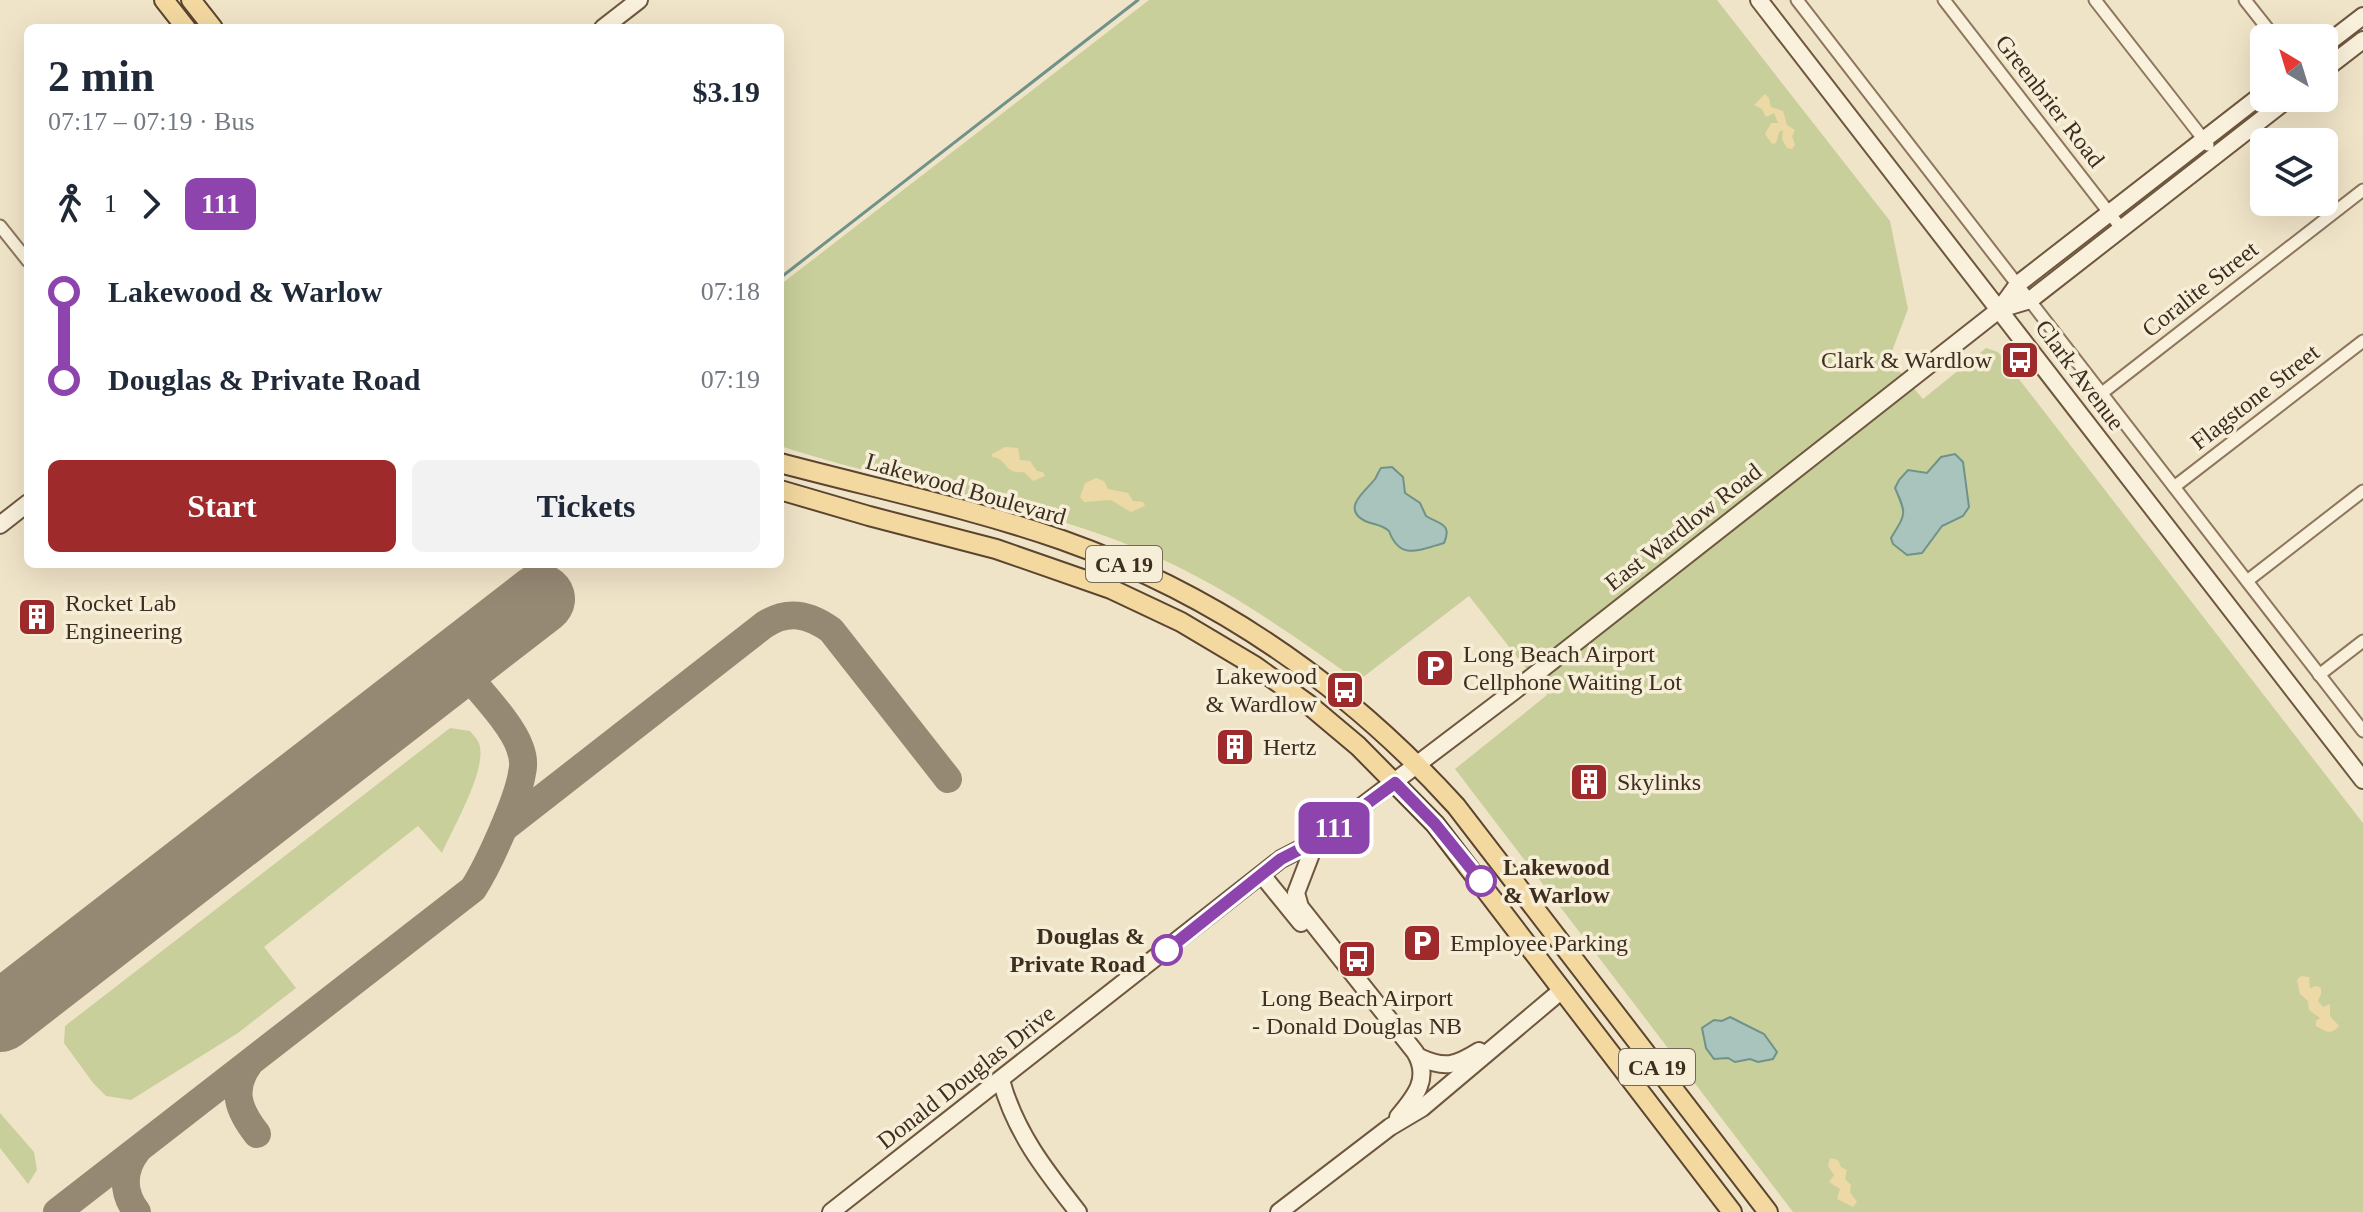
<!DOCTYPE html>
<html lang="en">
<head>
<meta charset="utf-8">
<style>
	body { margin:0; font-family:"Times New Roman",serif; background:#f2f2f3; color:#1f2937; height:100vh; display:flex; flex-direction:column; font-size:30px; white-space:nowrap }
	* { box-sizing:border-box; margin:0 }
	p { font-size:26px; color:#747a83 }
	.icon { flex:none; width:44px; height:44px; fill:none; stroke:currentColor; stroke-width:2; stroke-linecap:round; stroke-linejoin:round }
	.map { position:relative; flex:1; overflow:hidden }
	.side { position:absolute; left:24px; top:24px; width:760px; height:544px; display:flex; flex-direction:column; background:#fff; border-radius:12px; box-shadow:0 8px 32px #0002 }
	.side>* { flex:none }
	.badge { padding:0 16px; border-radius:12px; font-size:28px; line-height:52px }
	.needle { width:52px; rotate:322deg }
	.tools { position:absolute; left:2250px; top:24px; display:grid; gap:16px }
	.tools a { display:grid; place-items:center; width:88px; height:88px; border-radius:12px; background:#fff; box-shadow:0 8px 32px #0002; font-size:40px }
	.map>.badge { position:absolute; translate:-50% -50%; box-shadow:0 0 0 4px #fff }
	.legs { display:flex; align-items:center; gap:12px; height:88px; padding:0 24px; font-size:26px }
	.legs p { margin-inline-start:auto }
	.summary { display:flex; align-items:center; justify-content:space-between; height:136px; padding:0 24px }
	h1 { font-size:44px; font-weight:700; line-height:60px }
	.button { display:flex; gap:16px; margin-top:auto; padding:16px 24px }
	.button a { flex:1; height:92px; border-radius:12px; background:#9e2a2b; color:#fff; font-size:32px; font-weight:700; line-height:92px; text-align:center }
	.button a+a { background:#f2f2f3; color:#1f2937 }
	ul { padding:0 24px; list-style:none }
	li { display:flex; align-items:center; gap:28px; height:88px; font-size:30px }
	li i { display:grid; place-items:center; width:12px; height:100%; margin:0 10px; background:currentColor }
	li i::after { content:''; width:20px; height:20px; margin:-10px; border:6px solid; border-radius:50%; background:#fff }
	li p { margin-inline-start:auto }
	li:first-child i { background:linear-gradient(#0000 50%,currentColor 0) }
	li:last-child i { background:linear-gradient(currentColor 50%,#0000 0) }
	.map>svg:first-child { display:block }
	.green { fill:#c9cf9b }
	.sand { fill:#ecd9a5 }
	.water { fill:#a9c4bc; stroke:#6f938a; stroke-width:2 }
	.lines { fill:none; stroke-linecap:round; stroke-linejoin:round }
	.stream { stroke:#6f938a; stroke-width:3 }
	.taxiway { stroke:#968974; stroke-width:28 }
	.runway { stroke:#968974; stroke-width:70 }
	.street-casing { stroke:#8d765c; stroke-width:15 }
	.secondary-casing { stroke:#6f573f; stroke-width:20 }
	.primary-casing { stroke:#5b4430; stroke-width:22 }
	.street { stroke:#faf1dc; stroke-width:11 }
	.secondary { stroke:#faf1dc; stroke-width:16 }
	.primary { stroke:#f3d9a0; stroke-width:18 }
	.line-1-casing { stroke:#fff; stroke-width:18 }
	.line-1 { stroke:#8e44ad; stroke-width:12 }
	.stop-1-dot { fill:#fff; stroke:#8e44ad; stroke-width:4 }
	.labels { text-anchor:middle; stroke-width:7; stroke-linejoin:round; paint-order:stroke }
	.shield { fill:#f7eed8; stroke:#756857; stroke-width:2 }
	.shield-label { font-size:22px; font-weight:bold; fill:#3d2e20 }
	.street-label { font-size:24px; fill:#3d2e20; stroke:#f7eed8 }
	.poi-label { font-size:24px; fill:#3d2e20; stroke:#f7eed8; text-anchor:start }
	.stop-label { font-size:24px; font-weight:bold; fill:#3d2e20; stroke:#f7eed8; text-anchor:start }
</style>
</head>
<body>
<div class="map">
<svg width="2363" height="1212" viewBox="0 0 2363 1212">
	<rect width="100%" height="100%" fill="#f0e4c8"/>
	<g class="green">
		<path d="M1149 0H1717L1890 221 1908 309 1889 359 1923 399 1986 348 1998 352 2363 823V1212H1793L1455 769 1547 695 1469 596 1358 681C1298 639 1237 595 1172 564 1048 504 909 488 780 446V285Z"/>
		<path d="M450 728 470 731C474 736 479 740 480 747 485 773 453 828 442 853L418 826 264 947 296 988 238 1033 131 1100 106 1096 93 1083 64 1043 65 1026Z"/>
		<polygon points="0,1113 34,1152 37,1170 28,1184 0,1148"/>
	</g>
	<g class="sand">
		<polygon points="1765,94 1769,98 1771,107 1783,111 1787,125 1795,130 1792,136 1795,145 1792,149 1787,148 1782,139 1783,130 1779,132 1776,143 1772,144 1765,134 1771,123 1778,123 1774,113 1766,117 1762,109 1754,105"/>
		<path d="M1005 447 1018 448 1020 460 1030 461 1037 471 1043 472 1045 476 1033 481 1024 472C1002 474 1009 459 992 457V454Z"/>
		<polygon points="1096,478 1104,481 1108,489 1128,493 1133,501 1143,502 1145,506 1131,512 1111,500 1084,502 1080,497 1085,483"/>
		<path d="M2301 976 2309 977 2310 988 2317 986 2321 988V994L2318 1001 2323 1007 2330 1004V1016L2339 1026C2331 1036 2325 1031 2316 1026V1021L2320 1018 2309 1010 2308 1001 2300 994 2297 980Z"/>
		<polygon points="1830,1158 1838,1160 1841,1167 1847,1170 1845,1179 1851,1185 1850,1192 1857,1202 1853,1207 1837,1199 1840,1189 1829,1182 1834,1175 1828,1166"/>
	</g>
	<g class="water">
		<path d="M1955 454 1963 462 1969 507 1963 516 1942 526 1922 553 1907 555 1893 544 1891 538C1906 513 1907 515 1895 488L1899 480 1908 470 1927 473 1941 457Z"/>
		<path d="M1392 467 1403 477 1405 493 1420 503 1426 516C1438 524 1453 523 1444 543 1419 550 1400 561 1389 531 1381 524 1374 525 1365 521 1340 508 1367 490 1375 479 1377 476 1378 472 1381 468Z"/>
		<polygon points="1730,1017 1764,1034 1777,1052 1773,1059 1758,1062 1750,1059 1735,1062 1728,1058 1714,1059 1706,1048 1702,1028 1714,1020 1722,1021"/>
	</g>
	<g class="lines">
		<polyline class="stream" points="780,278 1138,0"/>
		<g class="taxiway">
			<path d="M504 828 764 625C788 609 809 614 831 630L948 779"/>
			<path d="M249 1064C230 1090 239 1111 257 1134"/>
			<path d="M57 1212 473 889C488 866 518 800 522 773 524 765 523 756 520 748 512 723 474 685 457 663"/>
			<path d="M137 1212C122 1193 122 1170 137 1151"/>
		</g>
		<polyline class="runway" points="0,1017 540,599"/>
		<defs>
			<g id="street">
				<polyline points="1797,0 2363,731"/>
				<polyline points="1944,0 2121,228"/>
				<polyline points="2095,0 2208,145"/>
				<polyline points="2245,0 2275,38"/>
				<polyline points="0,226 28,261"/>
				<polyline points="2102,393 2363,190"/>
				<polyline points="2174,487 2363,341"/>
				<polyline points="2247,581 2363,491"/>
				<polyline points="2319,675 2363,641"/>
			</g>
			<g id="secondary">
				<polyline points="1759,0 2363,780"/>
				<polyline points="603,28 639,0"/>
				<polyline points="2324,46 2363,16"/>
				<polyline points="2324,70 2363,40"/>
				<polyline points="2000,309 2030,300 2289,98"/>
				<polyline points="0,525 28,503"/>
				<path d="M1316 841 1296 893 1300 907 1415 1052C1431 1078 1415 1097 1398 1117"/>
				<polyline points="1262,875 1301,923"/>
				<path d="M1419 1057C1445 1069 1455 1066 1479 1051"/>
				<path d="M1001 1080C1015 1132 1045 1170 1078 1212"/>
				<polyline points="831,1212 1281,859 1316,841 1514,691 2000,309 2018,284 2264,93"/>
				<polyline points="1279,1212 1390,1127 1422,1108 1562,990"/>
			</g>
			<g id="primary">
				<polyline points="164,0 186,28"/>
				<polyline points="191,0 213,28"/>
				<path d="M780 463C874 488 970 508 1062 540 1215 594 1347 686 1456 806L1768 1212"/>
				<polyline points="780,490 869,516 996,549 1111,589 1181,622 1255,666 1308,704 1358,746 1435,824 1732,1212"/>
			</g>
		</defs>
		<use href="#street" class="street-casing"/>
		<use href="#secondary" class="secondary-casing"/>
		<use href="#primary" class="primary-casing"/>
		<use href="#street" class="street"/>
		<use href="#secondary" class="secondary"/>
		<use href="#primary" class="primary"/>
	</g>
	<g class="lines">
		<defs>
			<polyline id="line-1" points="1167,950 1281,859 1316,841 1395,783 1435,824 1481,881"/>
		</defs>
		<use href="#line-1" class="line-1-casing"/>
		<use href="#line-1" class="line-1"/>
	</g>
	<defs>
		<symbol id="bus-square" viewBox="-11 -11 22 22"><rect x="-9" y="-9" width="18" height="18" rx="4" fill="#9e2a2b" stroke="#f7eed8"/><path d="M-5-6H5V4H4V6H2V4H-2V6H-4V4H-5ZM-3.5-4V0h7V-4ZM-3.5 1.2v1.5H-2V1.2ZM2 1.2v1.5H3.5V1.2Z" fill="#fff"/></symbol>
		<symbol id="building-square" viewBox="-11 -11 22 22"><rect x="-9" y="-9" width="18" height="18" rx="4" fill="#9e2a2b" stroke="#f7eed8"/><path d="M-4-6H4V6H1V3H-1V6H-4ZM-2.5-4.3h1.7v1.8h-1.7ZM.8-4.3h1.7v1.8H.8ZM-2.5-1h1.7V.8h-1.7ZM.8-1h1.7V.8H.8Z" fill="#fff"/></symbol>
		<symbol id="parking-square" viewBox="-11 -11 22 22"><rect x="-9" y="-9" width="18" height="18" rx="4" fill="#9e2a2b" stroke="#f7eed8"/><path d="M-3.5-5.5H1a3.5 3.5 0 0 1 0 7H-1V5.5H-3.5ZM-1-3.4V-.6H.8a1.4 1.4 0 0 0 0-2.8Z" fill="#fff"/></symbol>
	</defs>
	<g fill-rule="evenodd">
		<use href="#bus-square" x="1998" y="338" width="44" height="44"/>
		<use href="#building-square" x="15" y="595" width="44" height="44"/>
		<use href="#parking-square" x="1413" y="646" width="44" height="44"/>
		<use href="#bus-square" x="1323" y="668" width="44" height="44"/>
		<use href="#building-square" x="1213" y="725" width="44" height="44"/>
		<use href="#building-square" x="1567" y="760" width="44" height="44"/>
		<use href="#parking-square" x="1400" y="921" width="44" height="44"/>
		<use href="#bus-square" x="1335" y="937" width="44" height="44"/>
	</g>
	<g class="stop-1-dot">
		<circle cx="1481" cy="881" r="14"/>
		<circle cx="1167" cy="950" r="14"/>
	</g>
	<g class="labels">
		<g class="shield">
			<rect x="1086" y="546" width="76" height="36" rx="6"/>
			<rect x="1619" y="1049" width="76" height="36" rx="6"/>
		</g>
		<g class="shield-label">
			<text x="1124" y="572">CA 19</text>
			<text x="1657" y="1075">CA 19</text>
		</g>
		<g class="street-label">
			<text transform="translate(2050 101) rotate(52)" y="8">Greenbrier Road</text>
			<text transform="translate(2200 289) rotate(-38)" y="8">Coralite Street</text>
			<text transform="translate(2080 375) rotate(53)" y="8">Clark Avenue</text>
			<text transform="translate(2255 397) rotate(-38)" y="8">Flagstone Street</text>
			<text transform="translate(966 489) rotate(16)" y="8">Lakewood Boulevard</text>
			<text transform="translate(1683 527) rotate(-38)" y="8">East Wardlow Road</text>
			<text transform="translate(966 1077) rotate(-38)" y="8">Donald Douglas Drive</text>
		</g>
		<g class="poi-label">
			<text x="1992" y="368" text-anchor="end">Clark &amp; Wardlow</text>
			<text x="65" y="611">Rocket Lab<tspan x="65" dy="28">Engineering</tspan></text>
			<text x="1463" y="662">Long Beach Airport<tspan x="1463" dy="28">Cellphone Waiting Lot</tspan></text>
			<text x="1317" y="684" text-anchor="end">Lakewood<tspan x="1317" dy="28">&amp; Wardlow</tspan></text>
			<text x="1263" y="755">Hertz</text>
			<text x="1617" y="790">Skylinks</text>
			<text x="1450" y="951">Employee Parking</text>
			<text x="1357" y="1006" text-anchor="middle">Long Beach Airport<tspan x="1357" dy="28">- Donald Douglas NB</tspan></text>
		</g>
		<g class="stop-label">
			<text x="1503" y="875">Lakewood<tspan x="1503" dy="28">&amp; Warlow</tspan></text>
			<text x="1145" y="944" text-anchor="end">Douglas &amp;<tspan x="1145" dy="28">Private Road</tspan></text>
		</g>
	</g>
</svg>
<div class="tools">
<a><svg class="needle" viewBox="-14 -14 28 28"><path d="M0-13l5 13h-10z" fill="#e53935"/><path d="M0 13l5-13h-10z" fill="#747a83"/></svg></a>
<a><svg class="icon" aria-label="layers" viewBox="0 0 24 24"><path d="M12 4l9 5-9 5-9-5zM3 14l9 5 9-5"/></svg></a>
</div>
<b class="badge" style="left:1334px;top:828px;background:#8e44ad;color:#fff">111</b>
<section class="side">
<div class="summary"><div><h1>2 min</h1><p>07:17 – 07:19 · Bus</p></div><b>$3.19</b></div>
<div class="legs"><svg class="icon" aria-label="walk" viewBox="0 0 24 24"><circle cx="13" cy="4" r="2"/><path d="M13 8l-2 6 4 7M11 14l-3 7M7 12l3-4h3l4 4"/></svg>1<svg class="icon" aria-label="forward" viewBox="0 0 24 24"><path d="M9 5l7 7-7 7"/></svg><b class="badge" style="background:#8e44ad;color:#fff">111</b></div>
<ul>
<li><i style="color:#8e44ad"></i><b>Lakewood &amp; Warlow</b><p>07:18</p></li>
<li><i style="color:#8e44ad"></i><b>Douglas &amp; Private Road</b><p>07:19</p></li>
</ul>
<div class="button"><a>Start</a><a>Tickets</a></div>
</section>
</div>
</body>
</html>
